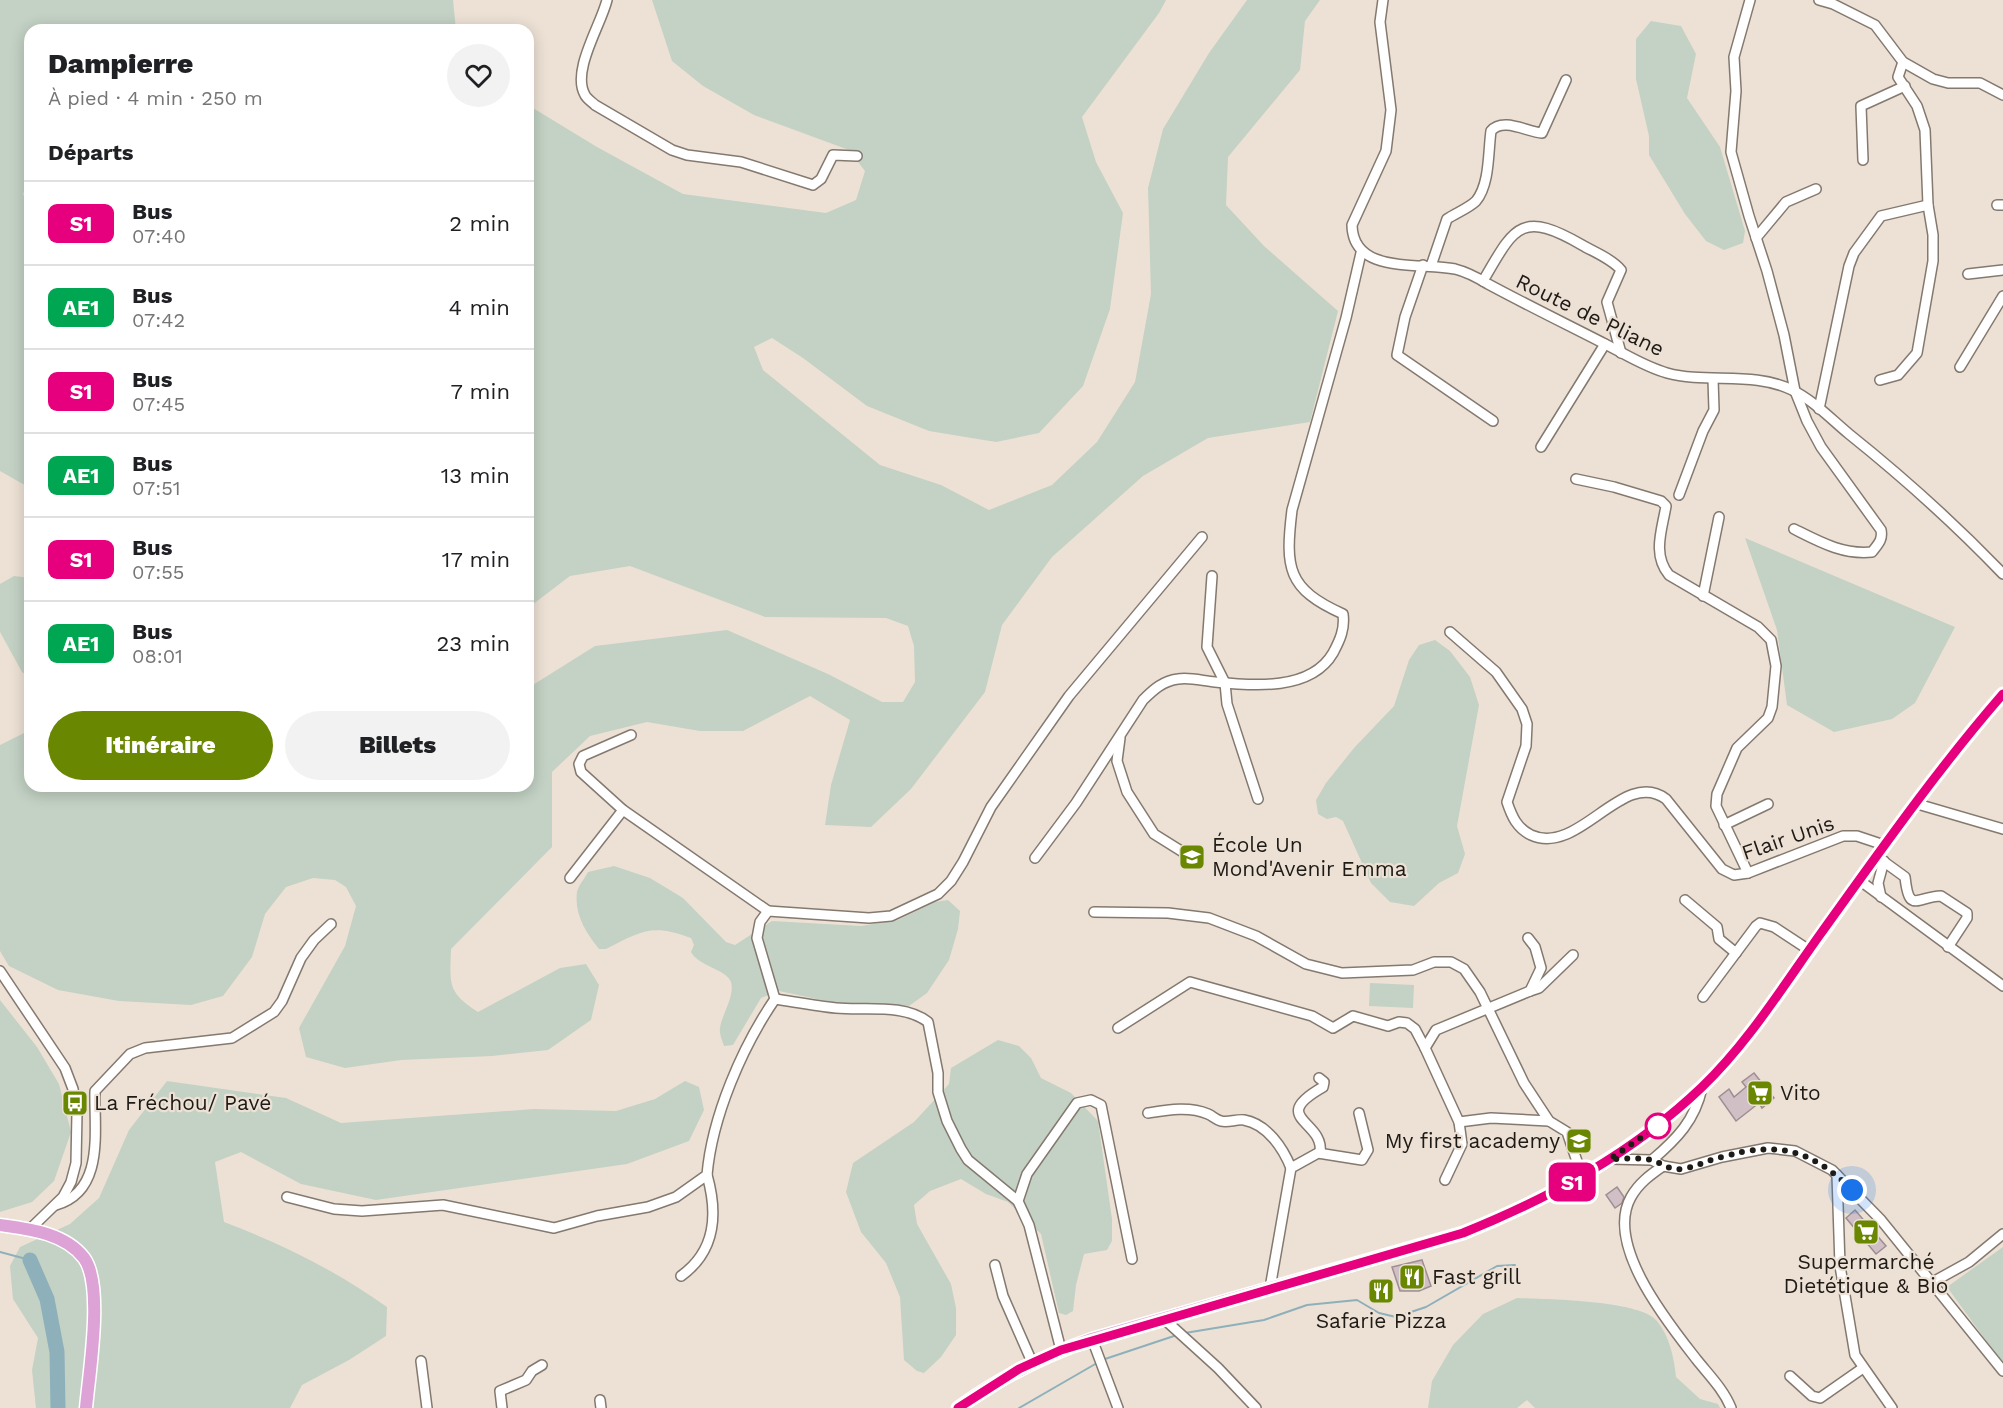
<!DOCTYPE html>
<html lang="fr">
<head>
<meta charset="utf-8">
<style>
	body { margin:0; font-family:"Work Sans",sans-serif; background:#f2f2f2; color:#202124; height:100vh; display:flex; flex-direction:column; font-size:22px; white-space:nowrap }
	* { box-sizing:border-box; margin:0 }
	p { font-size:20px; color:#757577 }
	.icon { flex:none; width:33px; height:33px; fill:none; stroke:currentColor; stroke-width:2; stroke-linecap:round; stroke-linejoin:round }
	.map { position:relative; flex:1; overflow:hidden }
	.side { position:absolute; left:24px; top:24px; width:510px; height:768px; display:flex; flex-direction:column; background:#fff; border-radius:18px; box-shadow:0 3px 15px #0003 }
	.side>* { flex:none }
	.badge { padding:0 12px; border-radius:9px; font-size:21px; line-height:39px }
	.you { position:absolute; width:30px; height:30px; margin:-15px; border:4px solid #fff; border-radius:50%; background:#1a73e8; box-shadow:0 0 0 9px #1a73e833 }
	.map>.badge { position:absolute; translate:-50% -50%; box-shadow:0 0 0 3px #fff }
	h2 { padding:0 24px; font-size:22px; line-height:54px }
	.round { display:grid; place-items:center; flex:none; width:63px; height:63px; border-radius:32px; background:#f2f2f2 }
	.summary { display:flex; align-items:center; justify-content:space-between; height:102px; padding:0 24px }
	h1 { font-size:28px; font-weight:800; line-height:45px }
	.button { display:flex; gap:12px; margin-top:auto; padding:12px 24px }
	.button a { flex:1; height:69px; border-radius:36px; background:#698700; color:#fff; font-size:24px; font-weight:800; line-height:69px; text-align:center }
	.button a+a { background:#f2f2f2; color:#202124 }
	ul { padding:0; list-style:none }
	li { display:flex; align-items:center; gap:18px; height:84px; padding:0 24px; border-top:2px solid #e0e0e0 }
	li div { flex:1 }
	li b { display:block; font-size:22px }
	li em { font-style:normal }
	li .badge { min-width:66px; font-weight:700; text-align:center }
	.map>svg:first-child { display:block }
	.green { fill:#c3d2c4 }
	.lines { fill:none; stroke-linecap:round; stroke-linejoin:round }
	.stream { stroke:#8eb0bb; stroke-width:2 }
	.river { stroke:#8eb0bb; stroke-width:15 }
	.building { fill:#d0c0c6; stroke:#9e8e94; stroke-width:1.5 }
	.minor-casing { stroke:#84796f; stroke-width:12 }
	.major-casing { stroke:#fff; stroke-width:15 }
	.minor { stroke:#fff; stroke-width:9 }
	.major { stroke:#dda3d7; stroke-width:12 }
	.line-casing { stroke:#fff; stroke-width:14 }
	.line { stroke:#e6007e; stroke-width:9 }
	.walk { stroke:#1e1a16; stroke-width:6; stroke-dasharray:0 10.8 }
	.stop-dot { fill:#fff; stroke:#e6007e; stroke-width:3 }
	.labels { text-anchor:middle; stroke-width:4.5; stroke-linejoin:round; paint-order:stroke }
	.street-label { font-size:21px; fill:#1e1a16; stroke:#ede1d5 }
	.poi-label { font-size:21px; fill:#1e1a16; stroke:#ede1d5; text-anchor:start }
</style>
</head>
<body>
<div class="map">
<svg width="2003" height="1408" viewBox="0 0 2003 1408">
	<rect width="100%" height="100%" fill="#ede1d5"/>
	<g class="green">
		<polygon points="0,0 453,0 456,30 30,30 30,188 23,193 30,221 30,488 0,471"/>
		<path d="M652 0H1166L1159 13 1082 117 1096 162 1123 213 1110 309 1083 386 1039 433 996 442 929 431 867 406 803 358 772 338 754 347 763 370 880 465 941 485 989 510 1052 485 1097 442 1135 382 1151 294 1148 188 1163 129 1209 53 1247 0H1320L1305 21 1300 70 1228 157 1226 205 1264 246 1338 311 1310 422 1208 438 1143 476 1052 557 1002 625 985 692 911 789 871 827 825 825 831 785 850 720 810 696 743 731H700L647 722 590 736 552 772V847L451 949C450 984 447 992 478 1012L560 968 586 964 599 985 591 1020 548 1050 492 1056 401 1060 345 1068 306 1057 299 1028 345 946 356 906 346 887 335 880 313 878 286 887 265 914 252 957 223 996 191 1005 119 1001 58 990 9 966 0 951V745L30 730V786H528V688L595 646 727 630 828 674 882 702H903L915 682 914 646 908 626 886 618 765 617 630 566 570 576 528 608V105L597 147 683 194 826 213 856 200 865 171 849 150 754 115 703 86 672 61Z"/>
		<polygon points="1651,21 1681,26 1696,54 1687,98 1720,147 1745,231 1743,243 1724,250 1706,241 1685,214 1649,155 1649,136 1636,79 1636,39"/>
		<polygon points="1745,538 1955,627 1915,703 1892,719 1834,732 1787,705 1777,630"/>
		<polygon points="14,576 30,578 30,678 22,672 0,632 0,584"/>
		<polygon points="1435,640 1450,651 1470,677 1479,705 1457,826 1465,854 1458,873 1439,883 1414,906 1390,902 1371,883 1343,821 1336,817 1327,819 1318,814 1316,800 1326,783 1354,748 1394,706 1409,660 1419,645"/>
		<path d="M614 866 650 878 683 898 726 942 735 945 772 921 861 926 898 920 935 902 948 900 960 911 958 929 949 960 927 993 909 1006 840 1004 779 991 761 998 733 1045 724 1046C722 1040 719 1033 720 1028 722 1014 735 996 731 982 726 969 698 966 691 952L694 945 691 938C652 923 641 931 606 949H599C586 933 574 914 577 892 578 886 585 878 588 872Z"/>
		<polygon points="1370,983 1414,985 1413,1008 1369,1006"/>
		<polygon points="0,1000 37,1047 59,1084 71,1132 54,1181 32,1202 0,1212"/>
		<polygon points="998,1040 1019,1046 1031,1058 1041,1078 1071,1093 1098,1121 1112,1219 1112,1241 1107,1250 1084,1254 1076,1285 1073,1311 1066,1315 1059,1313 1041,1234 1008,1202 986,1194 961,1179 930,1191 914,1205 917,1224 951,1284 956,1308 956,1335 941,1357 924,1373 917,1371 904,1360 900,1297 886,1263 861,1232 846,1192 853,1163 914,1122 949,1084 951,1068"/>
		<path d="M167 1081 286 1098 341 1123 534 1109 616 1111 655 1099 685 1081 699 1087 704 1110 689 1141 627 1164 376 1200 301 1184 241 1152 215 1162 224 1222C284 1245 335 1270 387 1307L386 1336 349 1360 302 1385 290 1408H36L32 1370 38 1338 13 1299 10 1266 20 1247 70 1224 99 1198 129 1130Z"/>
		<polygon points="2003,1247 2003,1364 1947,1287"/>
		<path d="M1517 1298C1544 1299 1641 1300 1657 1321 1670 1337 1674 1358 1676 1377L1700 1399 1718 1404 1720 1408H1535L1527 1400 1517 1408H1428L1432 1381 1453 1345 1483 1314Z"/>
	</g>
	<g class="lines">
		<g class="stream">
			<polyline points="0,1252 30,1260"/>
			<polyline points="1185,1333 1264,1320 1307,1305 1357,1300 1379,1313 1396,1317 1426,1307 1497,1266 1515,1265"/>
			<polyline points="1102,1360 1177,1335"/>
			<polyline points="1019,1408 1097,1363"/>
		</g>
		<polyline class="river" points="30,1260 47,1299 57,1352 58,1408"/>
	</g>
	<g class="building">
		<polygon points="1754,1073 1774,1098 1762,1108 1759,1103 1736,1121 1719,1097 1729,1089 1734,1097 1746,1087 1742,1082"/>
		<polygon points="1617,1187 1624,1197 1622,1203 1615,1208 1606,1195"/>
		<polygon points="1855,1210 1886,1246 1876,1254 1846,1218"/>
		<polygon points="1422,1260 1431,1286 1419,1291 1400,1291 1392,1267"/>
	</g>
	<g class="lines">
		<defs>
			<g id="minor">
				<path d="M607 0C601 25 571 71 585 95 587 99 592 102 595 105L672 150 687 155 741 162 813 185 821 179 833 155 857 156"/>
				<path d="M1383 0 1380 22 1391 110 1386 151 1352 225C1353 275 1420 262 1455 269 1467 272 1478 278 1488 284 1527 305 1566 324 1605 344 1625 354 1645 367 1667 373 1707 384 1754 371 1792 390 1813 400 1831 419 1849 434 1904 478 1955 524 2003 574"/>
				<path d="M1750 0 1734 57 1736 91 1731 152 1749 216 1767 271 1784 335 1795 391 1807 421 1821 447 1881 530C1883 540 1878 544 1872 552 1843 555 1820 542 1794 529"/>
				<polyline points="1819,0 1833,4 1875,25 1903,62 1933,79 1948,83 1980,83 2003,95"/>
				<polyline points="1863,160 1861,106 1905,86"/>
				<polyline points="1997,205 2003,205"/>
				<polyline points="1756,238 1786,202 1816,189"/>
				<polyline points="1423,265 1405,317 1397,355 1493,421"/>
				<path d="M1431 266 1447 219C1456 213 1469 208 1476 201 1490 184 1488 152 1491 131 1503 117 1527 132 1542 133L1566 80"/>
				<polyline points="1968,274 2003,270"/>
				<path d="M1483 281C1514 228 1520 209 1582 245 1594 252 1612 259 1621 270L1607 302 1621 353"/>
				<polyline points="1960,367 2003,296"/>
				<polyline points="1880,380 1898,375 1917,353 1933,261 1933,235 1928,205 1925,130 1917,106 1898,77 1903,62"/>
				<polyline points="1819,409 1849,266 1854,253 1881,216 1928,205"/>
				<polyline points="1541,447 1605,344"/>
				<path d="M1576 479 1614 487 1661 501 1666 506C1662 530 1652 554 1669 575L1758 627 1771 640 1776 666 1772 707 1768 718 1737 748 1717 794 1716 806 1748 873"/>
				<polyline points="1679,495 1703,431 1714,410 1713,379"/>
				<polyline points="1212,576 1207,647 1225,683 1227,704 1258,799"/>
				<polyline points="1703,596 1719,517"/>
				<path d="M1450 632 1496 672 1522 709 1527 724 1526 746 1507 802C1512 817 1517 828 1531 835 1579 857 1623 767 1666 799L1722 869 1734 875 1748 873 1843 836H1857L1884 845"/>
				<polyline points="631,735 583,756 579,764 581,772 623,810 768,911"/>
				<polyline points="1120,738 1117,761 1127,792 1154,834 1194,859"/>
				<polyline points="1914,803 2003,829"/>
				<polyline points="1724,825 1768,804"/>
				<path d="M1876 856 1905 877C1909 914 1916 897 1941 896L1967 913V918L1948 947"/>
				<path d="M1035 858 1076 803 1143 700C1154 689 1163 681 1178 679 1190 677 1203 681 1215 682 1253 686 1311 691 1333 653 1340 640 1345 629 1343 614 1287 589 1285 568 1292 510L1346 318 1361 253"/>
				<polyline points="570,878 623,810"/>
				<polyline points="1859,880 2003,986"/>
				<polyline points="1881,897 1878,883 1884,861"/>
				<polyline points="1685,900 1717,927 1719,939 1736,953"/>
				<polyline points="1094,912 1168,913 1209,918 1256,936 1306,964 1342,973 1413,970 1434,962 1451,962 1464,969 1480,992 1524,1083 1549,1121 1567,1132 1582,1176"/>
				<polyline points="0,971 65,1068 73,1089 77,1113 76,1163 71,1182 63,1197 30,1229"/>
				<polyline points="1530,991 1539,988 1573,955"/>
				<polyline points="1703,997 1756,926 1760,923 1774,927 1809,950"/>
				<path d="M775 999C795 1002 816 1006 836 1008 865 1011 903 1003 928 1022L938 1073V1092L947 1121 961 1149 968 1160 1018 1201"/>
				<polyline points="1118,1028 1190,982 1312,1016 1333,1028 1353,1016 1388,1026 1399,1022 1407,1023 1415,1029 1425,1048"/>
				<path d="M1319 1078 1324 1082 1323 1087C1267 1119 1325 1120 1320 1153"/>
				<path d="M1148 1113C1167 1110 1189 1106 1208 1114 1213 1116 1216 1120 1221 1121 1228 1123 1236 1119 1244 1120 1267 1124 1283 1148 1291 1168"/>
				<polyline points="1459,1122 1491,1118 1549,1121"/>
				<polyline points="1610,1159 1652,1160 1663,1166 1681,1169 1722,1157 1768,1148 1795,1151 1832,1170 1881,1220 2003,1371"/>
				<path d="M1652 1160C1677 1139 1695 1120 1702 1088"/>
				<path d="M1663 1166C1650 1175 1639 1183 1631 1197 1604 1245 1669 1324 1697 1360 1709 1375 1724 1390 1731 1408"/>
				<polyline points="1837,1175 1840,1266 1855,1355 1892,1408"/>
				<polyline points="1445,1180 1462,1144 1459,1122 1425,1048 1436,1030 1530,991 1541,968 1535,947 1528,938"/>
				<path d="M287 1197 334 1209 362 1211 443 1205 554 1228 597 1216 648 1207 676 1197 707 1175C712 1117 742 1047 775 999L757 938 760 922 768 911 869 918 891 916 938 894 951 881 963 862 991 807 1069 696 1202 537"/>
				<path d="M56 1205C105 1191 94 1131 95 1091L130 1054 145 1048 232 1038 274 1012 282 1001 301 958 314 940 331 924"/>
				<polyline points="995,1265 1003,1296 1032,1362"/>
				<path d="M681 1276C716 1251 718 1214 707 1175"/>
				<polyline points="1931,1283 1969,1262 2003,1234"/>
				<polyline points="1270,1288 1291,1168 1318,1153 1362,1160 1368,1150 1359,1113"/>
				<polyline points="1164,1319 1218,1368 1256,1408"/>
				<polyline points="1092,1339 1118,1408"/>
				<polyline points="1061,1350 1029,1225 1018,1201 1027,1174 1077,1103 1091,1100 1101,1105 1132,1259"/>
				<polyline points="421,1361 427,1408"/>
				<polyline points="1790,1376 1812,1396 1820,1398 1863,1368"/>
				<polyline points="600,1400 601,1408"/>
				<polyline points="502,1408 500,1391 526,1380 532,1371 542,1365"/>
			</g>
			<g id="major">
				<path d="M0 1225C29 1229 65 1233 84 1258 104 1285 89 1373 86 1408"/>
				<path d="M958 1408C1000 1377 1044 1356 1092 1339L1463 1233C1551 1198 1633 1152 1702 1087 1748 1043 1784 985 1822 933 1880 851 1937 770 2003 694"/>
			</g>
		</defs>
		<use href="#minor" class="minor-casing"/>
		<use href="#major" class="major-casing"/>
		<use href="#minor" class="minor"/>
		<use href="#major" class="major"/>
	</g>
	<g class="lines">
		<defs>
			<path id="line" d="M958 1408 1019 1369 1061 1350 1463 1233C1550 1198 1633 1153 1702 1087 1747 1044 1782 988 1819 936 1878 854 1936 771 2003 694"/>
		</defs>
		<use href="#line" class="line-casing"/>
		<use href="#line" class="line"/>
		<path class="walk" d="M1658 1126 1610 1159C1623 1159 1639 1157 1651 1160 1663 1163 1669 1171 1682 1169 1696 1167 1708 1160 1722 1157 1777 1141 1811 1149 1852 1190"/>
	</g>
	<defs>
		<symbol id="school-square" viewBox="-11 -11 22 22"><rect x="-9" y="-9" width="18" height="18" rx="4" fill="#698700" stroke="#ede1d5"/><path d="M0-5L7-2L0 1L-7-2ZM-4 1L0 2.5L4 1V4Q0 6-4 4Z" fill="#fff"/></symbol>
		<symbol id="supermarket-square" viewBox="-11 -11 22 22"><rect x="-9" y="-9" width="18" height="18" rx="4" fill="#698700" stroke="#ede1d5"/><path d="M-6-5.5h2.5l.6 2H6L4.5 2H-2.5L-4.4-4H-6ZM-1.5 3.2a1.3 1.3 0 1 0 .1 0ZM3 3.2a1.3 1.3 0 1 0 .1 0Z" fill="#fff"/></symbol>
		<symbol id="bus-square" viewBox="-11 -11 22 22"><rect x="-9" y="-9" width="18" height="18" rx="4" fill="#698700" stroke="#ede1d5"/><path d="M-5-6H5V4H4V6H2V4H-2V6H-4V4H-5ZM-3.5-4V0h7V-4ZM-3.5 1.2v1.5H-2V1.2ZM2 1.2v1.5H3.5V1.2Z" fill="#fff"/></symbol>
		<symbol id="restaurant-square" viewBox="-11 -11 22 22"><rect x="-9" y="-9" width="18" height="18" rx="4" fill="#698700" stroke="#ede1d5"/><path d="M-5-6h1v4h1v-4h1v4h1v-4h1v5L-1.5 .5V6h-2V.5L-5-1ZM5-6V6H3V1.5H1.5Q1.5-4 5-6Z" fill="#fff"/></symbol>
	</defs>
	<g fill-rule="evenodd">
		<use href="#school-square" x="1177" y="842" width="30" height="30"/>
		<use href="#supermarket-square" x="1745" y="1078" width="30" height="30"/>
		<use href="#bus-square" x="60" y="1088" width="30" height="30"/>
		<use href="#school-square" x="1564" y="1126" width="30" height="30"/>
		<use href="#supermarket-square" x="1851" y="1217" width="30" height="30"/>
		<use href="#restaurant-square" x="1397" y="1262" width="30" height="30"/>
		<use href="#restaurant-square" x="1366" y="1276" width="30" height="30"/>
	</g>
	<circle class="stop-dot" cx="1658" cy="1126" r="12"/>
	<g class="labels">
		<g class="street-label">
			<text transform="translate(1590 315) rotate(26)" y="7">Route de Pliane</text>
			<text transform="translate(1788 838) rotate(-19)" y="7">Flair Unis</text>
		</g>
		<g class="poi-label">
			<text x="1212" y="852">École Un<tspan x="1212" dy="24">Mond'Avenir Emma</tspan></text>
			<text x="1780" y="1100">Vito</text>
			<text x="94" y="1110">La Fréchou/ Pavé</text>
			<text x="1560" y="1148" text-anchor="end">My first academy</text>
			<text x="1866" y="1269" text-anchor="middle">Supermarché<tspan x="1866" dy="24">Dietétique &amp; Bio</tspan></text>
			<text x="1432" y="1284">Fast grill</text>
			<text x="1381" y="1328" text-anchor="middle">Safarie Pizza</text>
		</g>
	</g>
</svg>
<div class="you" style="left:1852px;top:1190px"></div>
<b class="badge" style="left:1572px;top:1182px;background:#e6007e;color:#fff">S1</b>
<section class="side">
<div class="summary"><div><h1>Dampierre</h1><p>À pied · 4 min · 250 m</p></div><a class="round"><svg class="icon" aria-label="heart" viewBox="0 0 24 24"><path d="M12 20l-8-8c-3-5 5-10 8-4 3-6 11-1 8 4z"/></svg></a></div>
<h2>Départs</h2>
<ul>
<li><span class="badge" style="background:#e6007e;color:#fff">S1</span><div><b>Bus</b><p>07:40</p></div><em>2 min</em></li>
<li><span class="badge" style="background:#00a651;color:#fff">AE1</span><div><b>Bus</b><p>07:42</p></div><em>4 min</em></li>
<li><span class="badge" style="background:#e6007e;color:#fff">S1</span><div><b>Bus</b><p>07:45</p></div><em>7 min</em></li>
<li><span class="badge" style="background:#00a651;color:#fff">AE1</span><div><b>Bus</b><p>07:51</p></div><em>13 min</em></li>
<li><span class="badge" style="background:#e6007e;color:#fff">S1</span><div><b>Bus</b><p>07:55</p></div><em>17 min</em></li>
<li><span class="badge" style="background:#00a651;color:#fff">AE1</span><div><b>Bus</b><p>08:01</p></div><em>23 min</em></li>
</ul>
<div class="button"><a>Itinéraire</a><a>Billets</a></div>
</section>
</div>
</body>
</html>
